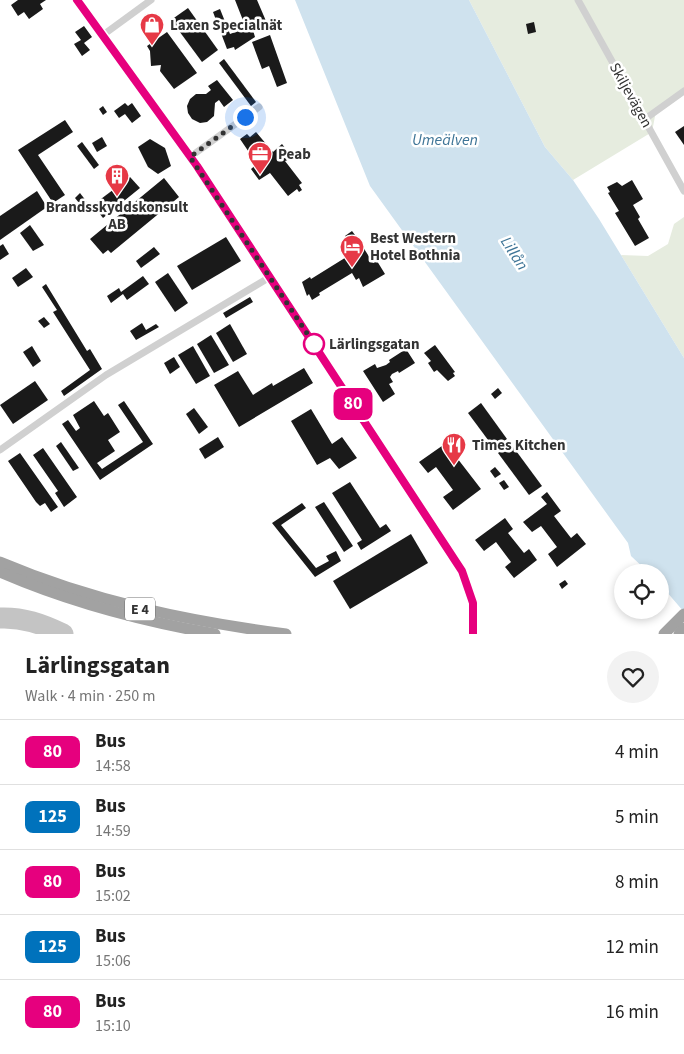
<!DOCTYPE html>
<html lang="en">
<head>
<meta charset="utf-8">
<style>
	body { margin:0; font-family:"Source Sans 3",sans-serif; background:#f2f2f2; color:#222; height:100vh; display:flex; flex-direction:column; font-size:19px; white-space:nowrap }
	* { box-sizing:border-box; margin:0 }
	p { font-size:16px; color:#767676 }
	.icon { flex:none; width:28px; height:28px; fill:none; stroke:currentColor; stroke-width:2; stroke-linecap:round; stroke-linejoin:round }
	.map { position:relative; height:634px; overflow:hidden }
	.details { display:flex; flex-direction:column; background:#fff; flex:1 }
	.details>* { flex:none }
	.badge { padding:0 10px; border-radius:8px; font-size:18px; line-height:32px }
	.controls { position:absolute; left:614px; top:564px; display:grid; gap:10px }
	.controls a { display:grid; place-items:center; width:55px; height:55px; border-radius:50%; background:#fff; box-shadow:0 2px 8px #0003; font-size:25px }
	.you { position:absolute; width:25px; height:25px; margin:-12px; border:4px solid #fff; border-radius:50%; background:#1a73e8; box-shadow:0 0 0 8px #1a73e833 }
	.map>.badge { position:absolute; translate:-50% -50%; box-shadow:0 0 0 2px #fff }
	.round { display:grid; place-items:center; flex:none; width:52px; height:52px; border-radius:26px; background:#f2f2f2 }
	.head { display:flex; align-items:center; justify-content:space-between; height:85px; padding:0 25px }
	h1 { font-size:24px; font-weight:700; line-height:38px }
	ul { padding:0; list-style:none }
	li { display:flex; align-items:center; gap:15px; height:65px; padding:0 25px; border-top:1px solid #e0e0e0 }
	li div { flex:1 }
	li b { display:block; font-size:19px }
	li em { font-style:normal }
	li .badge { min-width:55px; font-weight:700; text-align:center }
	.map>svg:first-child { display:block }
	.green { fill:#e6ecdf }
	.water { fill:#cfe2ee }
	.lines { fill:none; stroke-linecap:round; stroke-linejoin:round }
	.taxiway { stroke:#c4c4c4; stroke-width:21 }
	.building { fill:#1a1a1a }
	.minor { stroke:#d0d0d0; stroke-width:7 }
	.tertiary { stroke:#d0d0d0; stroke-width:9 }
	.trunk { stroke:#a2a2a2; stroke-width:11 }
	.line-casing { stroke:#fff; stroke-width:11 }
	.line { stroke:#e6007e; stroke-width:8 }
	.walk { stroke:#333; stroke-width:5; stroke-dasharray:0 9 }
	.stop-dot { fill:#fff; stroke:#e6007e; stroke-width:2.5 }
	.labels { text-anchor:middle; stroke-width:5; stroke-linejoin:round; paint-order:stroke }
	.shield { fill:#fff; stroke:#707070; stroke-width:1 }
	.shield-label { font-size:14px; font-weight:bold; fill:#333 }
	.poi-label { font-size:15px; font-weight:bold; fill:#333; stroke:#fff; text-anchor:start }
	.street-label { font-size:15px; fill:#333; stroke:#fff }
	.stop-label { font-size:15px; font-weight:bold; fill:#333; stroke:#fff; text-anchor:start }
	.water-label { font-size:16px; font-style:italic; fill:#3f7597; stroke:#fff }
</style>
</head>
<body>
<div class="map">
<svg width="684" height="634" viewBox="0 0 684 634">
	<rect width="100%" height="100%" fill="#fff"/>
	<g class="green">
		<polygon points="469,0 684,0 684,91 656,111 652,132 573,180 545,147"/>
		<polygon points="684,217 684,358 621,255 648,256 668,244 674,224"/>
	</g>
	<polygon class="water" points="295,0 469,0 545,147 573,180 599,219 684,358 684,612 660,584 660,572 648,572 631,556 628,543 370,186"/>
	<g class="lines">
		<path class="taxiway" d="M0 618C23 617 42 624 63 634"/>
	</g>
	<g class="building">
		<polygon points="18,0 46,0 40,4 43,9 29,19 24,12 18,16 11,5"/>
		<polygon points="235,0 257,0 266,21 252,27 255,37 235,50 234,47 227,49 213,12 220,9 230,34 246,28"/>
		<polygon points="188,8 218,50 202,62 171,20"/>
		<polygon points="534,22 536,32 528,34 526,24"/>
		<polygon points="84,26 92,37 84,43 90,50 82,56 74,44 81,40 75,32"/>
		<polygon points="167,32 197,73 174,89 160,71 161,65 151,66 150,51 147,46"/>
		<polygon points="270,35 287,83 277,87 269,66 262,69 252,42"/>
		<polygon points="224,59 256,102 251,106 219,63"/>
		<polygon points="217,80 233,100 224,107 219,100 215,103 214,116 207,122 200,123 192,119 188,113 187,106 190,99 196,94 206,94 211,90 208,86"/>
		<polygon points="125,103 128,106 132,103 141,116 132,123 125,114 119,118 114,111"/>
		<polygon points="103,106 107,112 103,115 99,109"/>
		<polygon points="65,120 73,132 38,155 65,195 53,203 18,150"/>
		<polygon points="684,126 684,145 675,132"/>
		<polygon points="256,132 273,152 282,144 293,158 285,161 302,183 299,185 302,190 299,192 297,189 288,196 270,173 259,180 251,169 257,164 240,139 247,134 250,137"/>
		<polygon points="102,137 107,146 97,152 92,143"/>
		<polygon points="150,139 165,148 171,166 158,174 148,167 138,147"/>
		<polygon points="82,142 99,165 94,169 77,146"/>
		<polygon points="130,177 140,188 103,218 93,205"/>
		<polygon points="164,178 179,197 111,253 108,250 103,254 90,239"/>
		<polygon points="632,180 643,199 633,205 640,217 638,219 649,238 635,246 615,213 619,211 608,193 610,192 607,187 617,182 622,186"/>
		<polygon points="37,191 47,207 0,240 0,216"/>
		<polygon points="80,193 93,210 88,214 75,198"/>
		<polygon points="30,225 44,245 33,251 20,233"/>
		<polygon points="352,231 358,239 352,244 345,236"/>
		<polygon points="226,237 241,261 192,290 177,266"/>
		<polygon points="3,244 9,254 0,260 0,246"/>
		<polygon points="154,247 160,254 141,268 136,261"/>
		<polygon points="363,247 373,263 377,261 385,274 363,287 359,278 356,280 352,273 319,293 320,295 312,300 309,294 307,296 302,282 310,277 311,279 348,256 346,252 354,248 356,251"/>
		<polygon points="26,268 33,277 18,287 12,278"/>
		<polygon points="168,273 188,303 175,312 155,282"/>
		<polygon points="143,276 149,284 127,300 123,294 111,303 107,296 119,288 121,292"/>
		<polygon points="46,284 87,351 90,349 102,369 64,396 61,391 90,370 53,312 57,310 42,287"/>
		<polygon points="250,297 253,302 226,318 223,313"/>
		<polygon points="44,317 50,324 44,328 38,321"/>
		<polygon points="142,323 146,330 156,324 159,327 136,340 130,331"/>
		<polygon points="230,324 247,354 233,362 216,333"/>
		<polygon points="211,335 229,365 214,373 197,344"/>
		<polygon points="435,345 455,372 453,373 455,376 448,381 437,370 434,372 428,363 431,361 424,353"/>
		<polygon points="32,346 41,361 33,367 23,352"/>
		<polygon points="193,346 210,376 196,384 178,355"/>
		<polygon points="406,349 415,363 399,373 398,371 392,374 390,377 393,382 389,384 395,394 383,402 363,371 375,364 377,368 386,365 390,362 389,360"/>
		<polygon points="174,357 180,367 170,374 164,363"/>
		<polygon points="304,368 313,383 239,427 214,385 238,371 253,395 272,383 273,386"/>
		<polygon points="35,381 48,400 13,424 0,405"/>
		<polygon points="498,388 502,393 495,399 491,394"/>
		<polygon points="94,401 104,416 108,413 120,432 108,440 115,451 97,463 102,469 143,442 118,405 124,401 153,444 100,480 62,424 68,420 76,431 80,428 73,415"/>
		<polygon points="481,403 507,439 494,448 468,413"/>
		<polygon points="194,408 208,427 199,434 186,414"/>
		<polygon points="311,409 332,444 342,437 357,458 339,469 330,458 317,465 291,421"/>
		<polygon points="218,437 224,447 205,459 199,449"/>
		<polygon points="449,441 457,452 454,454 481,489 453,510 443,497 453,490 436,467 428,473 419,462"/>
		<polygon points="61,442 79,468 73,471 56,446"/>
		<polygon points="511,444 542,486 529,495 498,453"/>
		<polygon points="43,448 77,497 64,507 55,493 58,491 33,455"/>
		<polygon points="20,453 58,507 51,512 45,503 40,506 36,502 8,461"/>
		<polygon points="495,467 501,474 495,478 490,471"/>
		<polygon points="504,480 509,487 504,490 499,483"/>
		<polygon points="350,482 380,528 386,524 391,531 361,550 357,543 362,540 332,493"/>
		<polygon points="547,492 561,511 554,516 571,538 577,533 586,544 557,567 548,554 557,547 541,526 532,532 523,522 547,504 541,497"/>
		<polygon points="324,502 353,546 344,552 315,507"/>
		<polygon points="302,503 306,508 281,525 316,568 329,561 326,556 336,551 341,561 315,577 272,523"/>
		<polygon points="505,518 513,529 508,533 524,553 529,549 537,560 514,578 505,567 511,562 496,542 484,551 475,540"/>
		<polygon points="411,534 428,563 350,609 333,581"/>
		<polygon points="565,580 568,584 562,589 559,584"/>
	</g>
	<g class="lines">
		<g class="minor">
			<polyline points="578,0 684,191"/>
			<polyline points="103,35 151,0"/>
			<polyline points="645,119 684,91"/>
			<polyline points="190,157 259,107"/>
			<polyline points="0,450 106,375 270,277"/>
		</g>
		<polyline class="tertiary" points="77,0 197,166 462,571 473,603 473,634"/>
		<g class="trunk">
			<path d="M0 562C92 601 187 621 286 634"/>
			<path d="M0 572C69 602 141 621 215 634"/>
			<polyline points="664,634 684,614"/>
			<polyline points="679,634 684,628"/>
		</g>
	</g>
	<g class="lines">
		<defs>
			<polyline id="line" points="77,0 197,166 462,571 473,603 473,634"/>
		</defs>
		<use href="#line" class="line-casing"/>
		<use href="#line" class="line"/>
		<polyline class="walk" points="245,117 190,157 314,344"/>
	</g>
	<defs>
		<symbol id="shop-pin" viewBox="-11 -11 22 30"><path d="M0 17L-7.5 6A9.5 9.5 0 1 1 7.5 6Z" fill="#e63946" stroke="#fff"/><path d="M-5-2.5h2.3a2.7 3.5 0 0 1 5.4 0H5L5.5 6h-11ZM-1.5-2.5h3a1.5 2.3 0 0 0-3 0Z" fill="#fff"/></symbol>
		<symbol id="office-pin" viewBox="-11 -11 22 30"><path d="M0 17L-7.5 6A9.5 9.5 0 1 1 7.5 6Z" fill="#e63946" stroke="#fff"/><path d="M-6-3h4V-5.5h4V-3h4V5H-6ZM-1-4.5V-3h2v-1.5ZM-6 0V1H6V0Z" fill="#fff"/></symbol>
		<symbol id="building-pin" viewBox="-11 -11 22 30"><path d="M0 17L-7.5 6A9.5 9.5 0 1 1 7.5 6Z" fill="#e63946" stroke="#fff"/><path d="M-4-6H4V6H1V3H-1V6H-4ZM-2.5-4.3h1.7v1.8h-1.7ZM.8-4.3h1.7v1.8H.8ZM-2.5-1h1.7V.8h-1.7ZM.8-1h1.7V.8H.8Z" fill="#fff"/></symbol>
		<symbol id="hotel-pin" viewBox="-11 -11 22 30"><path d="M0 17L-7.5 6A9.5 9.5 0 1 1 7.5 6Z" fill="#e63946" stroke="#fff"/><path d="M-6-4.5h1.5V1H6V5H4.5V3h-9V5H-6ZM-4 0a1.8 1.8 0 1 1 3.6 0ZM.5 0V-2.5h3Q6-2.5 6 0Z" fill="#fff"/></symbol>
		<symbol id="restaurant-pin" viewBox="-11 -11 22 30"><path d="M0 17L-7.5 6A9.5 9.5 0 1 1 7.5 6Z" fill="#e63946" stroke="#fff"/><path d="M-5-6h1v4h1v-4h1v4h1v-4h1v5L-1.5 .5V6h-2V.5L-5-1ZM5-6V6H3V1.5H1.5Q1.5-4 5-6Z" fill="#fff"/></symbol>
	</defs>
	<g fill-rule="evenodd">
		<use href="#shop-pin" x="138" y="11" width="28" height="38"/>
		<use href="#office-pin" x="246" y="140" width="28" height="38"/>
		<use href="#building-pin" x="103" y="162" width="28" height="38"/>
		<use href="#hotel-pin" x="338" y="233" width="28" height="38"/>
		<use href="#restaurant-pin" x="440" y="431" width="28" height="38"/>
	</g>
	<circle class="stop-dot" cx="314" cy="344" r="10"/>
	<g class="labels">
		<rect class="shield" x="125" y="597.5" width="30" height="23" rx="4"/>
		<g class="shield-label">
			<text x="140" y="614">E 4</text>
		</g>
		<g class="poi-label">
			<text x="170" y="30">Laxen Specialnät</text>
			<text x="278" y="159">Peab</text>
			<text x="117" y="212" text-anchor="middle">Brandsskyddskonsult<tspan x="117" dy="17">AB</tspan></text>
			<text x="370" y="243">Best Western<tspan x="370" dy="17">Hotel Bothnia</tspan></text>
			<text x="472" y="450">Times Kitchen</text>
		</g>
		<g class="street-label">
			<text transform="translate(631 95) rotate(61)" y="5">Skiljevägen</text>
		</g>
		<g class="stop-label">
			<text x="329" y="349">Lärlingsgatan</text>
		</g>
		<g class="water-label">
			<text x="445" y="145">Umeälven</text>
			<text transform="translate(515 253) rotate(57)" y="6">Lillån</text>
		</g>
	</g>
</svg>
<div class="controls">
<a><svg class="icon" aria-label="locate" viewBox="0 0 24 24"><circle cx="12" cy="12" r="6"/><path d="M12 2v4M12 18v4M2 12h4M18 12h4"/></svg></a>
</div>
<div class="you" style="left:245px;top:117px"></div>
<b class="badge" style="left:353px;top:404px;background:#e6007e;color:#fff">80</b>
</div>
<section class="details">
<div class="head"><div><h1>Lärlingsgatan</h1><p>Walk · 4 min · 250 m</p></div><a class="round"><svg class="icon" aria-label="heart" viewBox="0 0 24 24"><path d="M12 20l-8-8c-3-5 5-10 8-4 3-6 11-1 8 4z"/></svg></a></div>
<ul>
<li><span class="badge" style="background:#e6007e;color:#fff">80</span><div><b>Bus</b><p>14:58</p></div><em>4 min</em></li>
<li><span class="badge" style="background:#0072bc;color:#fff">125</span><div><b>Bus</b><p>14:59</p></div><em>5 min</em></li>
<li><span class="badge" style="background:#e6007e;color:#fff">80</span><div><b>Bus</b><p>15:02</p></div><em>8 min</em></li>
<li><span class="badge" style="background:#0072bc;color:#fff">125</span><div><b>Bus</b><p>15:06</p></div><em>12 min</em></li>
<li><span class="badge" style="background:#e6007e;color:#fff">80</span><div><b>Bus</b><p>15:10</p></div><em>16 min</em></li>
</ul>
</section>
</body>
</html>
